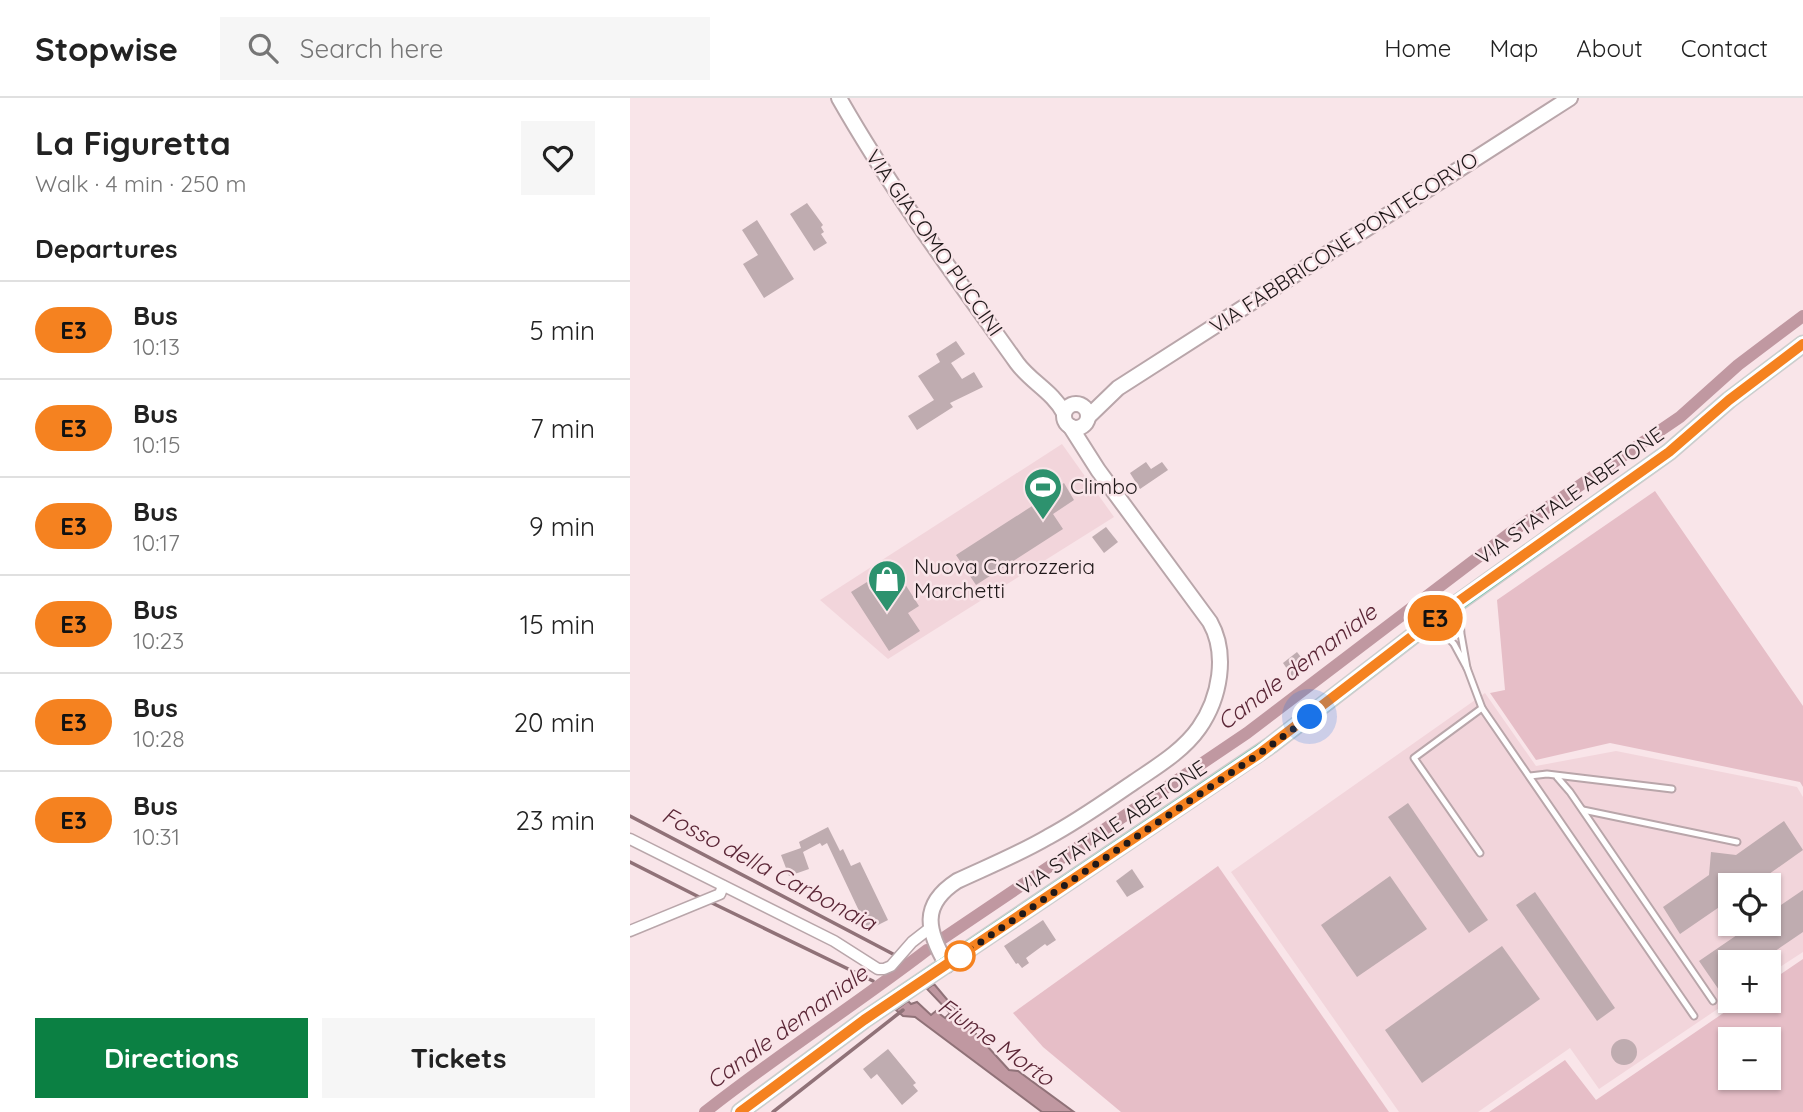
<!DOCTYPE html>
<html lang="en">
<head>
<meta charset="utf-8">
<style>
	body { margin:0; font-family:Quicksand,sans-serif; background:#f6f6f6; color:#222; height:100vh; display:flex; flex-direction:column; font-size:26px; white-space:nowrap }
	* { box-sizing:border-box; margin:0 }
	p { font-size:23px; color:#767676 }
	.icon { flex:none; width:38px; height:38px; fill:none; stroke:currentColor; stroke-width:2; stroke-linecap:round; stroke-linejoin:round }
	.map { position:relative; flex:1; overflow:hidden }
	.details { display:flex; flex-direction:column; background:#fff; width:630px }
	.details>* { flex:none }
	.badge { padding:0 14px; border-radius:23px; font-size:24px; line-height:46px }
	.fabs { position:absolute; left:1088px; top:775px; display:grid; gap:14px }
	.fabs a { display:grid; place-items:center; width:63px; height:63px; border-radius:0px; background:#fff; box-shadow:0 2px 5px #0004; font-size:35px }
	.you { position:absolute; width:35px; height:35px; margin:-18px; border:5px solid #fff; border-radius:50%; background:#1a73e8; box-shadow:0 0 0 10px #1a73e833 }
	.map>.badge { position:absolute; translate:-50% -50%; box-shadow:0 0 0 4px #fff }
	h2 { padding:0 35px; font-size:26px; line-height:63px }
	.round { display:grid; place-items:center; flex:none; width:74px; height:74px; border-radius:0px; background:#f6f6f6 }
	.headline { display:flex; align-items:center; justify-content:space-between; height:119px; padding:0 35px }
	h1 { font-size:33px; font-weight:700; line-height:52px }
	.action { display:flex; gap:14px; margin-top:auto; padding:14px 35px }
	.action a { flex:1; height:80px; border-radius:0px; background:#0b8043; color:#fff; font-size:28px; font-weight:700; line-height:80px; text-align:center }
	.action a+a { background:#f6f6f6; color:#222 }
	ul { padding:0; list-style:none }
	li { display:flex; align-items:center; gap:21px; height:98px; padding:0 35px; border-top:2px solid #e0e0e0 }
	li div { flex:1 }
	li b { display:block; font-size:26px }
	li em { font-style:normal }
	li .badge { min-width:77px; font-weight:700; text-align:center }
	header { display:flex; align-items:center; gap:42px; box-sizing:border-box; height:98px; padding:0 35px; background:#fff; border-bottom:2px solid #e0e0e0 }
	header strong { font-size:33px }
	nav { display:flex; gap:38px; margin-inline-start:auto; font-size:24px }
	.search { width:490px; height:63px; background:#f6f6f6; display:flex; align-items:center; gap:18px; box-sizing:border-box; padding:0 24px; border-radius:0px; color:#767676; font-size:26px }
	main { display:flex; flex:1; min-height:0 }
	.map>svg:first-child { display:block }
	.built { fill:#f2d5db; fill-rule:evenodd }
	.green { fill:#e6bec7; fill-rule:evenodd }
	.water { fill:#c098a1; stroke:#907278; stroke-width:2 }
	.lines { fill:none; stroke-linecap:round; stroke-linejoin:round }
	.stream { stroke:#907278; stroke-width:3.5 }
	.canal { stroke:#c098a1; stroke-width:12 }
	.building { fill:#bfacb0 }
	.lane-casing { stroke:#b9a6aa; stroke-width:9 }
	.street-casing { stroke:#b9a6aa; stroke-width:13 }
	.secondary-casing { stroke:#b9a6aa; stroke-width:18 }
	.primary-casing { stroke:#cecccd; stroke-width:19 }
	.lane { stroke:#fff; stroke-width:5 }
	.street { stroke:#fff; stroke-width:10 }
	.secondary { stroke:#fff; stroke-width:14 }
	.primary { stroke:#78c4ac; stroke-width:16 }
	.line-casing { stroke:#fff; stroke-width:16 }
	.line { stroke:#f58220; stroke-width:10 }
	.walk { stroke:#20191a; stroke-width:7; stroke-dasharray:0 12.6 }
	.stop-dot { fill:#fff; stroke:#f58220; stroke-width:3.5 }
	.labels { text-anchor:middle; stroke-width:5; stroke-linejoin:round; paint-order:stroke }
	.street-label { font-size:21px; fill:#20191a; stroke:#f9e5e9 }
	.poi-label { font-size:21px; fill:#20191a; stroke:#f9e5e9; text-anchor:start }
	.water-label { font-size:23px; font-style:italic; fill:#5b2636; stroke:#f9e5e9 }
</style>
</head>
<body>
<header>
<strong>Stopwise</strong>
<div class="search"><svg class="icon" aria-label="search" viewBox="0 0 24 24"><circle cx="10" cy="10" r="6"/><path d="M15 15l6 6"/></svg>Search here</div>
<nav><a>Home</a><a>Map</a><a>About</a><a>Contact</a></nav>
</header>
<main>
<section class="details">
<div class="headline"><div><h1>La Figuretta</h1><p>Walk · 4 min · 250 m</p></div><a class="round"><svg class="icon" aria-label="heart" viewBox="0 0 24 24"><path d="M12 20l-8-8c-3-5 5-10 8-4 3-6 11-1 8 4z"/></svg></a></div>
<h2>Departures</h2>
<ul>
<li><span class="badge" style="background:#f58220;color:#111">E3</span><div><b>Bus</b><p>10:13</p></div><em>5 min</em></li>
<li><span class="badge" style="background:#f58220;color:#111">E3</span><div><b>Bus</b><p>10:15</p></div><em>7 min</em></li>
<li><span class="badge" style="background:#f58220;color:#111">E3</span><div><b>Bus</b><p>10:17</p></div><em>9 min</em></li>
<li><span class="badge" style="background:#f58220;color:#111">E3</span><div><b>Bus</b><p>10:23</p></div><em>15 min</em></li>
<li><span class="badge" style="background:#f58220;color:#111">E3</span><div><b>Bus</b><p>10:28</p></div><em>20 min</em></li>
<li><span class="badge" style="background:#f58220;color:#111">E3</span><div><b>Bus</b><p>10:31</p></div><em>23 min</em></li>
</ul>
<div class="action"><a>Directions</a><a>Tickets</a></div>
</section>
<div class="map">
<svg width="1173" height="1014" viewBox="0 0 1173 1014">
	<rect width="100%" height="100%" fill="#f9e5e9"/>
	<g class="built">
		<polygon points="432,346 484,419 258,561 190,502"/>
		<path d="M855 595 906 668 986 653 1167 689 1173 699V854L1139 876V864H1101V902L969 991 940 950 848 1014H769L601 774ZM1101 788H1139V826H1101Z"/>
	</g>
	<g class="green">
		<polygon points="1025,393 1173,608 1173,689 1170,684 980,645 906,662 860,595 875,592 867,502"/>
		<polygon points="588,768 759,1014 491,1014 413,949 383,915"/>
		<path d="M1173 861V1014H859L935 962 966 1002 1111 903H1139V884ZM1101 942H1139V980H1101Z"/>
	</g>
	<polygon class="water" points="304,886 325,911 326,917 333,926 336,925 379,972 388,973 444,1014 412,1014 285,919 273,918 266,912 278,903 281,906 287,904 301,917 306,913 315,920 320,915 297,891"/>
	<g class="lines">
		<g class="stream">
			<polyline points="0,718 263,856"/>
			<polyline points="0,764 73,801"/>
			<polyline points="80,804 243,883"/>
			<polyline points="143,1014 273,912"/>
		</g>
		<g class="canal">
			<polyline points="312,841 617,635 880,435 1050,319 1108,267 1173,218"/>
			<path d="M75 1014C147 957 224 908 297 852"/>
		</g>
	</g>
	<g class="building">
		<polygon points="177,105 193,127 191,129 194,134 191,136 197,145 184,153 160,116"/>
		<polygon points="127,122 164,181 134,200 113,166 128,157 112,132"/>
		<polygon points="326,243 335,256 321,265 332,281 344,274 353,289 320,305 323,309 287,332 278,318 304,302 288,278 310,264 306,256"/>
		<polygon points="516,364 521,371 532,364 538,372 510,391 500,375"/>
		<polygon points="434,385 444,402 423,416 433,431 346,487 326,457 413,401 412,399"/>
		<polygon points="476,429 488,444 474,455 462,439"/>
		<polygon points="253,474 265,493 275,486 289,508 278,515 290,533 259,553 221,494"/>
		<polygon points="667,554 677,567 662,578 653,565"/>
		<polygon points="778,705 858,822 839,835 758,719"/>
		<polygon points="1154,723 1173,752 1122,788 1101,788 1101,801 1050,836 1033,809 1079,777 1081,754 1106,757"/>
		<polygon points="198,729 210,753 213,751 221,768 230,764 258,822 238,832 197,745 192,748 190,745 173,754 179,771 159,778 151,757 171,750 169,744"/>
		<polygon points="502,771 514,789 497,799 486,783"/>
		<polygon points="760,778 797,831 727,879 691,827"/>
		<polygon points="1173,792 1173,834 1129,864 1101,864 1101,884 1089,892 1069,863 1123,826 1139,826 1139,815"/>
		<polygon points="905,794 985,910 967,923 886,807"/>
		<polygon points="413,822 426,842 417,848 415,846 396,860 399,865 392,870 388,865 386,866 374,848"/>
		<polygon points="872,848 910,901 792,985 755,932"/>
		<circle cx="994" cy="954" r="13"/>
		<polygon points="258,951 286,985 283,987 288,993 272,1007 247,976 241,981 233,971"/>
	</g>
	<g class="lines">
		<defs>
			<g id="lane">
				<polyline points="804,525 824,546 837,570 831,536 829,508"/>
				<polyline points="837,570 852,610 1064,918"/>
				<polyline points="900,678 917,676 1042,691"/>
				<polyline points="927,679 940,694 1083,903"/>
				<polyline points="953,712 1107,744"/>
				<polyline points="850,755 784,660 852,610"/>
			</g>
			<g id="street">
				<polyline points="0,741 204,843 248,871 254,871 261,868 282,844 300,830"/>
				<polyline points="0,833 90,796 93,788"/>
			</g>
			<g id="secondary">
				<path d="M209 0C262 93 325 178 387 265 401 284 423 294 434 315"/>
				<circle cx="446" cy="318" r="12"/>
				<polyline points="458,319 488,290 940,0"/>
				<path d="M317 867C297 833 290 807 327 783 357 769 389 756 418 739 448 723 476 703 504 684 526 669 553 653 569 630 590 600 598 556 580 524L468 372 440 328"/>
			</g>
			<polyline id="primary" points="110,1014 234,922 641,647 801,524 1039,354 1099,302 1173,246"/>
		</defs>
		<use href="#lane" class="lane-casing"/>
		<use href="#street" class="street-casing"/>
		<use href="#secondary" class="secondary-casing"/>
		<use href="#primary" class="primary-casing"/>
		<use href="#lane" class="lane"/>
		<use href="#street" class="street"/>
		<use href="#secondary" class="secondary"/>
		<use href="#primary" class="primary"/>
	</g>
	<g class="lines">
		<defs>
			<polyline id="line" points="110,1014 234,922 629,656 815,513 1039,354 1099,302 1173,246"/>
		</defs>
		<use href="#line" class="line-casing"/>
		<use href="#line" class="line"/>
		<polyline class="walk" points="330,858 629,656 680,619"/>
	</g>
	<defs>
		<symbol id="stadium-pin" viewBox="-11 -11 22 30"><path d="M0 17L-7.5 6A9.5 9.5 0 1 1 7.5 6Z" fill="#2d926e" stroke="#f9e5e9"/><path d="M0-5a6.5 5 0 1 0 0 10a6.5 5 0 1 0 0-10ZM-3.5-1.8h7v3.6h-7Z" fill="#fff"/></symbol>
		<symbol id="shop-pin" viewBox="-11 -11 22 30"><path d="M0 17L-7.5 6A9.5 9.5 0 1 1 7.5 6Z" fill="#2d926e" stroke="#f9e5e9"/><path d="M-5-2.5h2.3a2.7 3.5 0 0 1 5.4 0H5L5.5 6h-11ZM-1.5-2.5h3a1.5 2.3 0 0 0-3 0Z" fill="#fff"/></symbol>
	</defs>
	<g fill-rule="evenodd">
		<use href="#stadium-pin" x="391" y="367" width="44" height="60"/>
		<use href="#shop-pin" x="235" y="459" width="44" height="60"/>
	</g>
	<circle class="stop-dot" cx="330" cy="858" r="14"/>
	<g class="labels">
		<g class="street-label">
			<text transform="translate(304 145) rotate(55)" y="7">VIA GIACOMO PUCCINI</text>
			<text transform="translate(714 145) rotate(-33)" y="7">VIA FABBRICONE PONTECORVO</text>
			<text transform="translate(940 398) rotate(-35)" y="7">VIA STATALE ABETONE</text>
			<text transform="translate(482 730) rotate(-34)" y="7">VIA STATALE ABETONE</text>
		</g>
		<g class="poi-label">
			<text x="440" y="396">Climbo</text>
			<text x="284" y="476">Nuova Carrozzeria<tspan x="284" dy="24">Marchetti</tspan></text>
		</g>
		<g class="water-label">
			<text transform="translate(667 569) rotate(-37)" y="8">Canale demaniale</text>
			<text transform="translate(139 771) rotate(28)" y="8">Fosso della Carbonaia</text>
			<text transform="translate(157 929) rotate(-36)" y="8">Canale demaniale</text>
			<text transform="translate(366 944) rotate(35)" y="8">Fiume Morto</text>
		</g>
	</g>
</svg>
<div class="fabs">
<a><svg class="icon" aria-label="locate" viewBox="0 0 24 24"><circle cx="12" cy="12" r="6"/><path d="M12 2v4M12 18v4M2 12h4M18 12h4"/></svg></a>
<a>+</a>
<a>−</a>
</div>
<div class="you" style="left:680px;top:619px"></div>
<b class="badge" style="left:805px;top:520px;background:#f58220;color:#111">E3</b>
</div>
</main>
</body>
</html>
